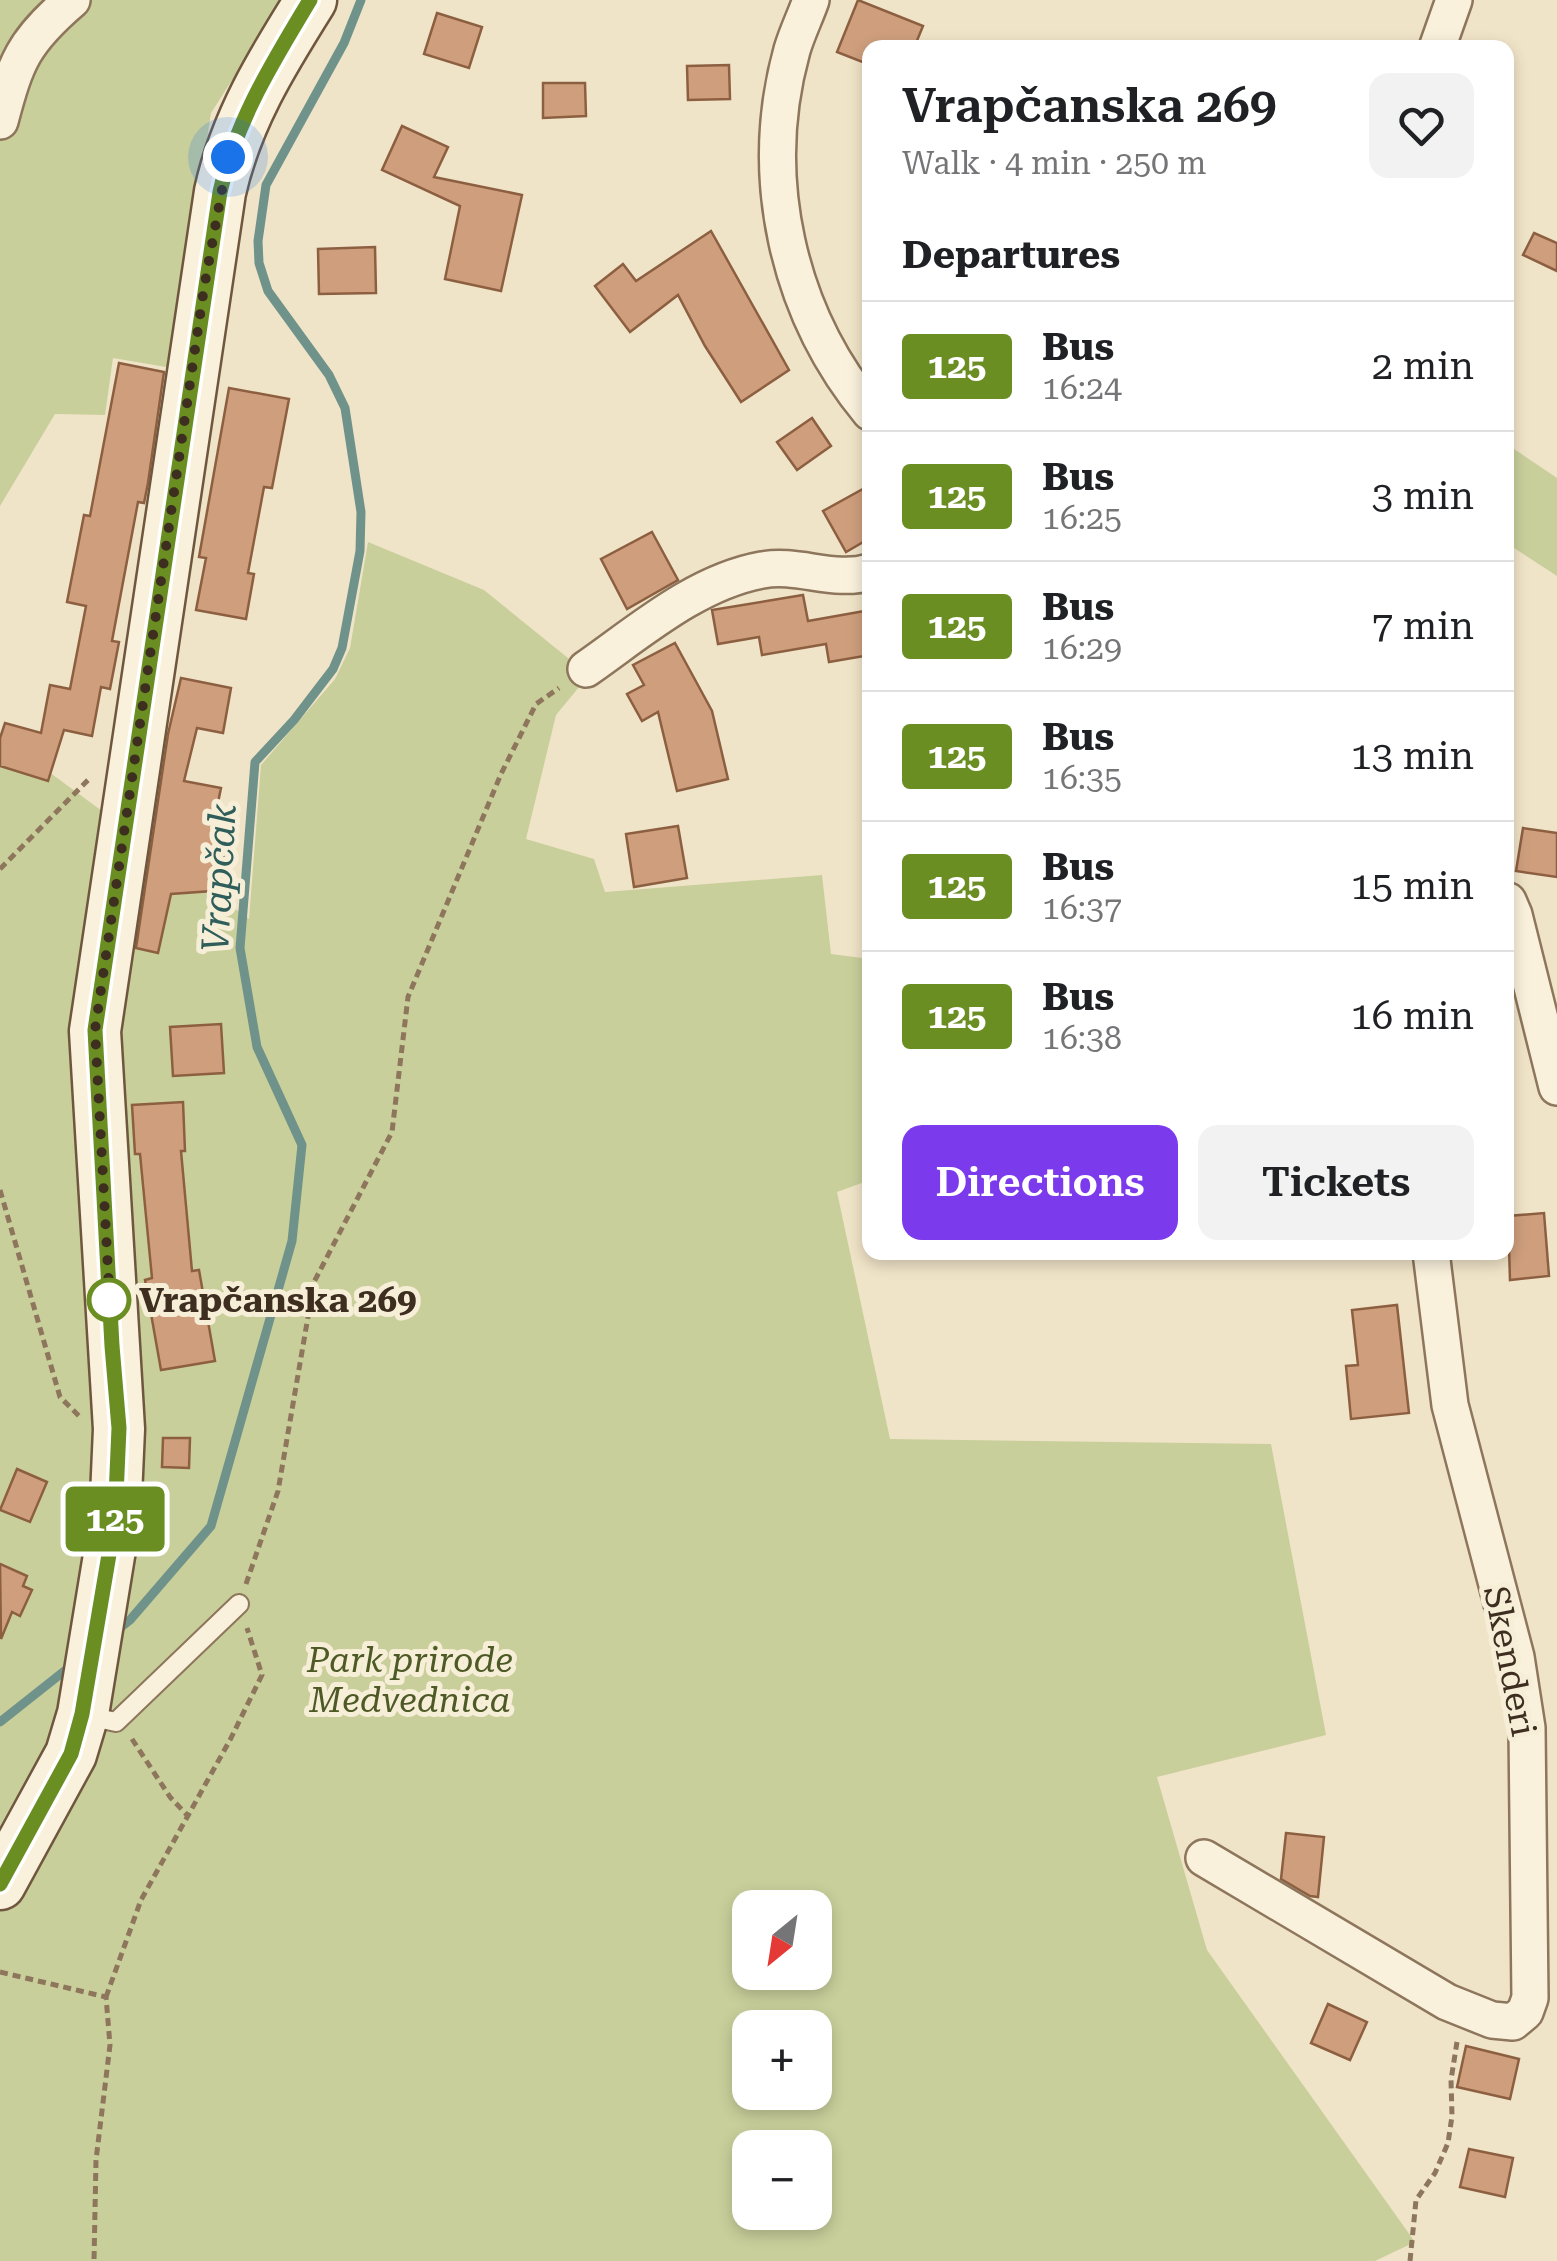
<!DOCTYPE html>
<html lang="en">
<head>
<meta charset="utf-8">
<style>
	body { margin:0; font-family:"Roboto Serif",serif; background:#f2f2f2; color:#202124; height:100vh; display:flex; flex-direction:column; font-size:38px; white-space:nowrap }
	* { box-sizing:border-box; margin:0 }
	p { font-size:32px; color:#757577 }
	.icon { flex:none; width:55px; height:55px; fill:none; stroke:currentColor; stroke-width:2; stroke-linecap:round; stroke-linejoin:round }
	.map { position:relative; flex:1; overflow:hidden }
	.panel { position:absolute; left:862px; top:40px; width:652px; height:1220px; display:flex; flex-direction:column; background:#fff; border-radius:20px; box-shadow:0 5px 15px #0003 }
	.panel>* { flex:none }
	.badge { padding:0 20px; border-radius:8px; font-size:35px; line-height:65px }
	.needle { width:65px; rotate:210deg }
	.fabs { position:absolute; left:732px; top:1890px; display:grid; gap:20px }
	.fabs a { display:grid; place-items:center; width:100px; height:100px; border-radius:20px; background:#fff; box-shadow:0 5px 15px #0003; font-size:50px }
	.you { position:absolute; width:50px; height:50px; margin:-25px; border:8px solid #fff; border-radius:50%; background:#1a73e8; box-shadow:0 0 0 15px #1a73e833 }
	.map>.badge { position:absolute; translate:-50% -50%; box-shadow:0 0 0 5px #fff }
	h2 { padding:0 40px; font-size:38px; line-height:90px }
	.round { display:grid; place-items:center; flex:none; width:105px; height:105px; border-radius:20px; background:#f2f2f2 }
	.summary { display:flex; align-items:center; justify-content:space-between; height:170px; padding:0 40px }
	h1 { font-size:48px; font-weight:600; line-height:75px }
	.button { display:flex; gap:20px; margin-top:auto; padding:20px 40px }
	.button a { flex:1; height:115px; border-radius:20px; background:#7c3aed; color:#fff; font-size:40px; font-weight:600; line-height:115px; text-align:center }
	.button a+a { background:#f2f2f2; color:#202124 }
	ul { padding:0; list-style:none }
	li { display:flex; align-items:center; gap:30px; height:130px; padding:0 40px; border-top:2px solid #e0e0e0 }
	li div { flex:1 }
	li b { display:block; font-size:38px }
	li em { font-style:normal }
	li .badge { min-width:110px; font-weight:700; text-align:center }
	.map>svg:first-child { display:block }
	.green { fill:#c9cf9b; fill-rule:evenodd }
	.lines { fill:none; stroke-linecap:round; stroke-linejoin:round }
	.stream { stroke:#6f938a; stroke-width:9 }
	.building { fill:#cf9f7d; stroke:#8d5f41; stroke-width:2.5 }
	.lane-casing { stroke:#8d765c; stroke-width:22 }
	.street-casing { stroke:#8d765c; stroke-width:40 }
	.secondary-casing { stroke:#6f573f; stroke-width:55 }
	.path { stroke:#8d765c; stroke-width:5; stroke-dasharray:8 5; stroke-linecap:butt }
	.lane { stroke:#faf1dc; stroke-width:18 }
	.street { stroke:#faf1dc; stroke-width:35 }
	.secondary { stroke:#faf1dc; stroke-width:50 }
	.line-casing { stroke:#fff; stroke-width:22 }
	.line { stroke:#6b8e23; stroke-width:15 }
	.walk { stroke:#3d2e20; stroke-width:10; stroke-dasharray:0 18 }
	.stop-dot { fill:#fff; stroke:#6b8e23; stroke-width:5 }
	.labels { text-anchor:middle; stroke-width:10; stroke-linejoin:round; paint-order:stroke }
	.stop-label { font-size:35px; font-weight:bold; fill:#3d2e20; stroke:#f7eed8; text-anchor:start }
	.park-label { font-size:35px; font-style:italic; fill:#4d5a26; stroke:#f7eed8 }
	.street-label { font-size:35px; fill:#3d2e20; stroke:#f7eed8 }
	.water-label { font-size:38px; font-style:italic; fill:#2f5d5a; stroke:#f7eed8 }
</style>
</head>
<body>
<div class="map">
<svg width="1557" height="2261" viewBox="0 0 1557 2261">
	<rect width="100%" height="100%" fill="#f0e4c8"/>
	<g class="green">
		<polygon points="0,0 283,0 211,113 172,368 113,358 105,415 55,414 0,506"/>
		<polygon points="1508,445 1557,478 1557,576 1508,544"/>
		<path d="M368 542 484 590 589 675 556 715 526 839 594 859 605 892 822 875 831 954 870 959V1180L837 1192 890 1439 1271 1444 1326 1735 1157 1777 1207 1950 1415 2242 1375 2261H0V736L249 919 261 765 335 679 350 648ZM750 1908H815V1972H750ZM750 2028H815V2092H750ZM750 2148H815V2212H750Z"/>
	</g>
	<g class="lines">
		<g class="stream">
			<polyline points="116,1631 130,1620 211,1526 292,1241 302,1145 257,1047 240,948 255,762 294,720 333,669 342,648 360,551 361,512 345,408 329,375 268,291 259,263 258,241 266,185 344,43 361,0"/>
			<polyline points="0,1722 72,1665"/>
		</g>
	</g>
	<g class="building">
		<polygon points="858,0 923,26 914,48 870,48 870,65 837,52"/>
		<polygon points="437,13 482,27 469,68 424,54"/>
		<polygon points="729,65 730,99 688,100 687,66"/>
		<polygon points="543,83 585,83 586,116 543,118"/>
		<polygon points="402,126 448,147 434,177 522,195 501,291 445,279 460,206 382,170"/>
		<polygon points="711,231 789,370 741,402 705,346 678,295 630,332 595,286 623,264 636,281"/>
		<polygon points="1534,233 1557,243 1557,271 1523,255"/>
		<polygon points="375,247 376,293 319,294 318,249"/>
		<polygon points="119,363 164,372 148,483 144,503 138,502 112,641 119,642 110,689 101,687 92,736 64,730 48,781 0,766 0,738 5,723 41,733 50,685 70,689 86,606 67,602 84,515 90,516"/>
		<polygon points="229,388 289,399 272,488 264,487 248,573 254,574 246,619 196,610 206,558 199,557"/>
		<polygon points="812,418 831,446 797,470 777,442"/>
		<polygon points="870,485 870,538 846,552 823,511"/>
		<polygon points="652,532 678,580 627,609 601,559"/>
		<polygon points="803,595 808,621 870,610 870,655 829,662 826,644 762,655 759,637 718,644 712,610"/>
		<polygon points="675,643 712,711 728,779 677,791 658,712 642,721 627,694 644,685 633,665"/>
		<polygon points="181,678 231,688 223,733 197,728 184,781 221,788 213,827 221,827 226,890 171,894 158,953 136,948 168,734"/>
		<polygon points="678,826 687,878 634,887 626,834"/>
		<polygon points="1523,828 1557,833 1557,877 1516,871"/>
		<polygon points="221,1024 224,1073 173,1076 170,1027"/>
		<polygon points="183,1102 185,1151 181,1151 192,1271 199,1270 215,1361 161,1370 145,1280 152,1278 140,1154 135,1154 132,1105"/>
		<polygon points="1544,1213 1549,1276 1510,1280 1508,1216"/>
		<polygon points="1397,1305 1409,1413 1351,1419 1346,1366 1358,1365 1352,1310"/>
		<polygon points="163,1438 190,1438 189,1468 162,1467"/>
		<polygon points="17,1469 47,1482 30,1522 0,1510"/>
		<polygon points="0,1564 27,1576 23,1586 32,1590 20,1616 12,1612 1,1639"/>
		<polygon points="1286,1833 1324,1837 1318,1897 1310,1896 1281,1879"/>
		<polygon points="1328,2004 1367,2022 1350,2060 1311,2043"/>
		<polygon points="1466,2046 1519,2059 1510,2099 1457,2087"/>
		<polygon points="1469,2149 1513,2158 1505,2197 1460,2187"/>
	</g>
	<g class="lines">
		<defs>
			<polyline id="lane" points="88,1716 116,1722 239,1604"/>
			<g id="street">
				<path d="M811 0C805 17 797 33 792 50 757 176 787 312 870 412"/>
				<polyline points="1437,48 1454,0"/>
				<path d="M0 121C16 61 23 42 72 0"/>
				<path d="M586 669C639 632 696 582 762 570 798 563 834 583 870 572"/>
				<polyline points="1508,901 1514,915 1557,1087"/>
				<polyline points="1204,1858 1447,2002 1492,2020 1513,2022 1525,2012 1530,1998 1527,1728 1516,1657 1450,1405 1431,1252"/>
			</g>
			<path id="secondary" d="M0 1884 71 1754 83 1714 115 1519 119 1429 95 1031 220 192C236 120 272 62 311 0"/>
		</defs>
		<use href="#lane" class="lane-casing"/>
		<use href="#street" class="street-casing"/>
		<use href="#secondary" class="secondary-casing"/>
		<g class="path">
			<polyline points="0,869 91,777"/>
			<polyline points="0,1190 60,1397 79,1416"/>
			<polyline points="246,1584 278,1491 314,1282 392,1132 408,997 501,774 536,704 559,688"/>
			<polyline points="132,1739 170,1797 187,1815"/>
			<polyline points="0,1972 106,1997 110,2045 96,2160 94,2261"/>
			<polyline points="106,1997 141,1900 230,1740 262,1675 247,1628"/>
			<polyline points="1410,2261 1416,2200 1435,2173 1448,2143 1452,2116 1451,2080 1457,2042"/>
		</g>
		<use href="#lane" class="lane"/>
		<use href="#street" class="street"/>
		<use href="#secondary" class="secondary"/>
	</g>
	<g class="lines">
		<defs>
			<path id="line" d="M0 1884 71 1754 82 1714 115 1519 119 1428 112 1346 95 1030 220 192C236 120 273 62 310 0"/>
		</defs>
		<use href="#line" class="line-casing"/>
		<use href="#line" class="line"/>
		<polyline class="walk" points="109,1300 110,1307 95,1030 204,288 228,157"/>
	</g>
	<circle class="stop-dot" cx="109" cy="1300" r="20"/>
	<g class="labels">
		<g class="stop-label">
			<text x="139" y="1312">Vrapčanska 269</text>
		</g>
		<g class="park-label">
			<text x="410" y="1672">Park prirode<tspan x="410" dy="40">Medvednica</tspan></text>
		</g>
		<g class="street-label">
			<text transform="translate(1510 1661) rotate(79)" y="12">Skenderi</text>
		</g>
		<g class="water-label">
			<text transform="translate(219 878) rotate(-87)" y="13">Vrapčak</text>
		</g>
	</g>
</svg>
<div class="fabs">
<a><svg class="needle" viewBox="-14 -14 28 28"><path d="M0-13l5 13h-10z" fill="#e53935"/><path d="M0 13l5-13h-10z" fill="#757577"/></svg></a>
<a>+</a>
<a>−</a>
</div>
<div class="you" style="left:228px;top:157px"></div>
<b class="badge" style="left:115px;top:1519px;background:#6b8e23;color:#fff">125</b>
<section class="panel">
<div class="summary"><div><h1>Vrapčanska 269</h1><p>Walk · 4 min · 250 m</p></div><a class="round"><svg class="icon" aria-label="heart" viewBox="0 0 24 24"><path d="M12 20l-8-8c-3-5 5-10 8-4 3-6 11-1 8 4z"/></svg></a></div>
<h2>Departures</h2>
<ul>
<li><span class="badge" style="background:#6b8e23;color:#fff">125</span><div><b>Bus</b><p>16:24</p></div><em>2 min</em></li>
<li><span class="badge" style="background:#6b8e23;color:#fff">125</span><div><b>Bus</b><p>16:25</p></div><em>3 min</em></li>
<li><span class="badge" style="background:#6b8e23;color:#fff">125</span><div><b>Bus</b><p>16:29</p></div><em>7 min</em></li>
<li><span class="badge" style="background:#6b8e23;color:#fff">125</span><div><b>Bus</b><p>16:35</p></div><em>13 min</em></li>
<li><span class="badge" style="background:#6b8e23;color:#fff">125</span><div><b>Bus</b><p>16:37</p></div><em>15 min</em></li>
<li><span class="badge" style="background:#6b8e23;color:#fff">125</span><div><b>Bus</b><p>16:38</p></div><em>16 min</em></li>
</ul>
<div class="button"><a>Directions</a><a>Tickets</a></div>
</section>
</div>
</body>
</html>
